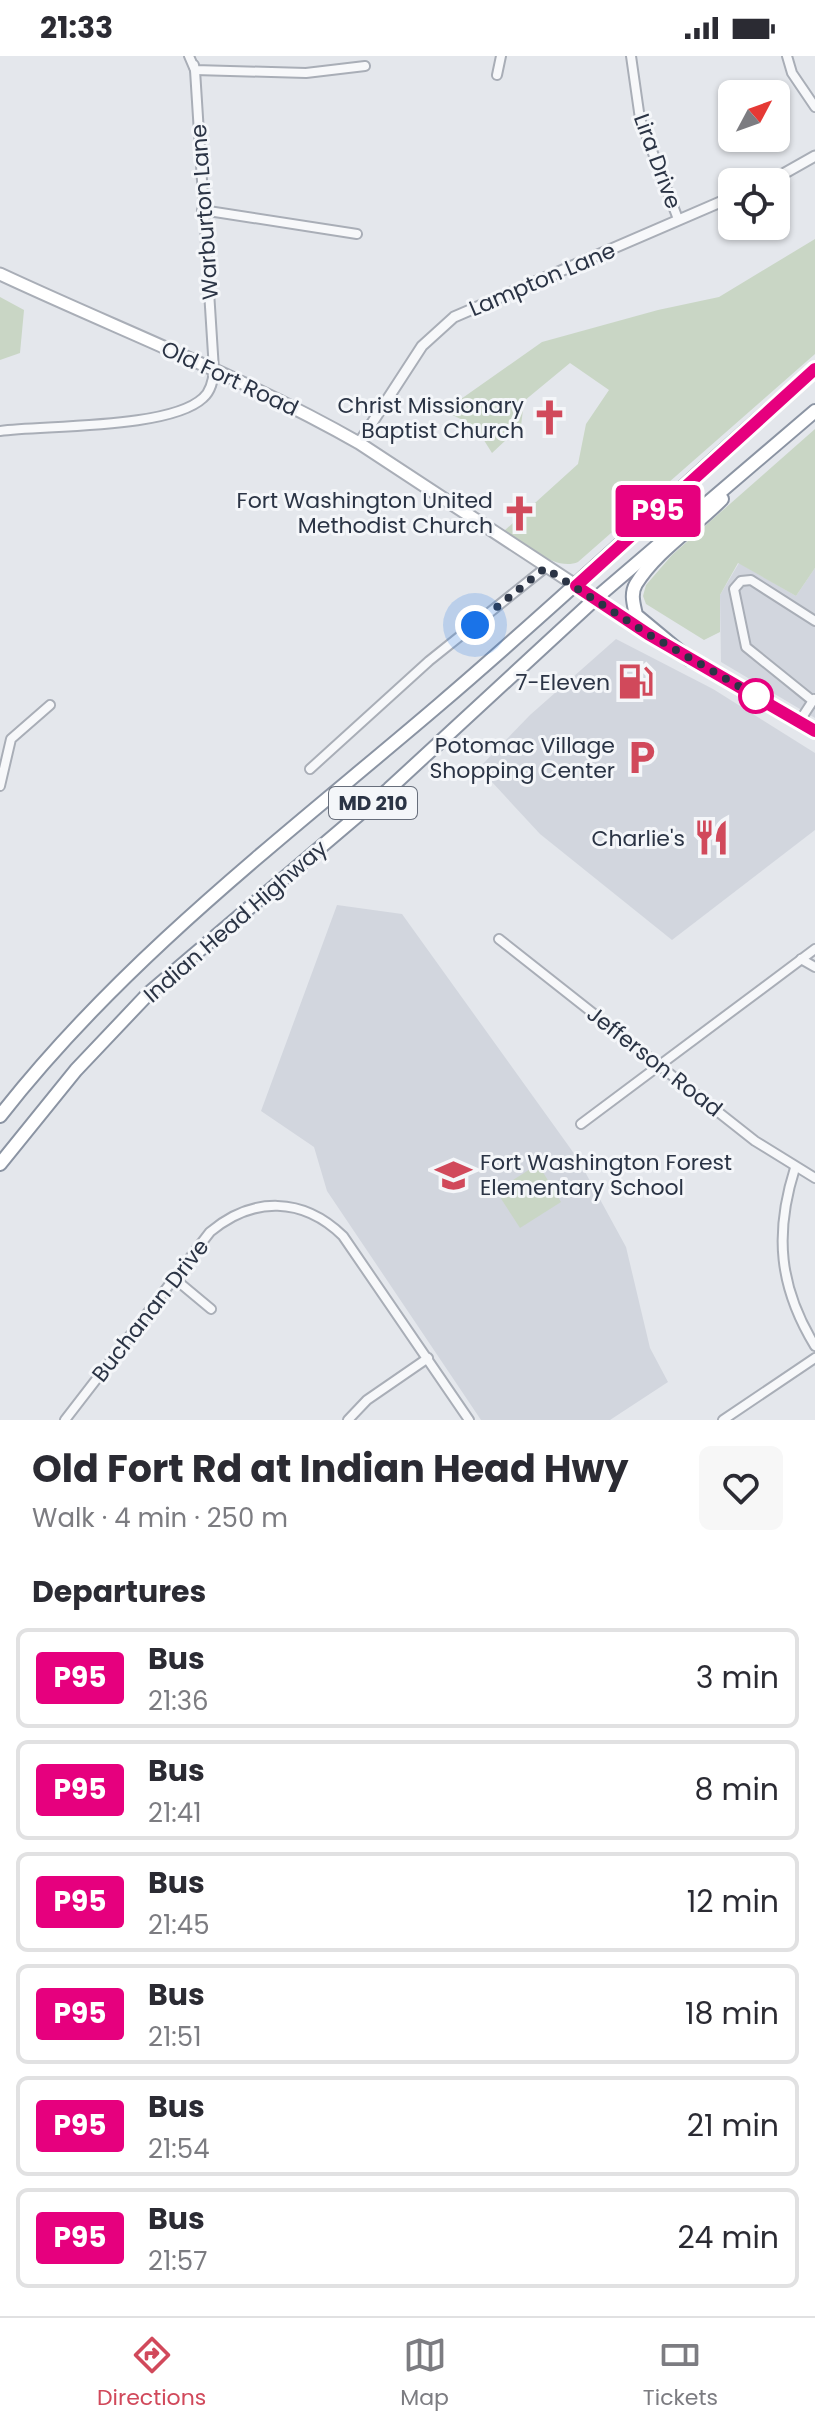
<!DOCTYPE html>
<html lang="en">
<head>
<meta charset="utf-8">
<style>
	body { margin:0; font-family:Poppins,sans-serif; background:#f7f7f7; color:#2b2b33; height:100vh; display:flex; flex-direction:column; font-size:30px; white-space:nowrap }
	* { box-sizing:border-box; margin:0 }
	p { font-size:26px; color:#7c7c81 }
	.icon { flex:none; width:44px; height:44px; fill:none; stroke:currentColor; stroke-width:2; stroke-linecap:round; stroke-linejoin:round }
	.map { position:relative; height:1364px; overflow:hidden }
	.panel { display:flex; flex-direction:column; background:#fff; flex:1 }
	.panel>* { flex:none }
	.badge { padding:0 16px; border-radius:6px; font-size:28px; line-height:52px }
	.needle { width:52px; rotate:49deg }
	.tools { position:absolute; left:718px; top:24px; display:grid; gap:16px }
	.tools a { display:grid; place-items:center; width:72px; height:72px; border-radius:12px; background:#fff; box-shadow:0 2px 6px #0004; font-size:40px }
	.you { position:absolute; width:40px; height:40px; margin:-20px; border:6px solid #fff; border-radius:50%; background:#1a73e8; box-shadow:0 0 0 12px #1a73e833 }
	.map>.badge { position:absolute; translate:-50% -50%; box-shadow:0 0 0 4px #fff }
	h2 { padding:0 32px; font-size:30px; line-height:72px }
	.round { display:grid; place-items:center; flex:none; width:84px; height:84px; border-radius:12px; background:#f7f7f7 }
	.summary { display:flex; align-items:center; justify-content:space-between; height:136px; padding:0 32px }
	h1 { font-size:38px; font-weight:700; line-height:60px }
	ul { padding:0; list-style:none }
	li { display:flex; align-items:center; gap:24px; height:100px; margin:0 16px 12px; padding:0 16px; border:4px solid #e1e1e2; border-radius:12px }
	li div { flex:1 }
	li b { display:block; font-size:30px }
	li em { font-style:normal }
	li .badge { min-width:88px; font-weight:700; text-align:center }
	.status { display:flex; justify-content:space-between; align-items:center; height:56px; padding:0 40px; background:#fff; direction:ltr }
	.status svg { height:22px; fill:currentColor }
	.tabs { display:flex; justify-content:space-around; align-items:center; height:112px; border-top:2px solid #e1e1e2; background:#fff; font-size:22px; color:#7c7c81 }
	.tabs a { display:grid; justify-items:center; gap:4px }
	.tabs .on { color:#d1495b }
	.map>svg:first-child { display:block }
	.built { fill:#d2d6de }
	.green { fill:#c9d6c5 }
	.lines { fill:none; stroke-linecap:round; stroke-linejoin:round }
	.minor-casing { stroke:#a9aeb7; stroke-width:12 }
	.tertiary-casing { stroke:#a9aeb7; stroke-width:13 }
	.secondary-casing { stroke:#a9aeb7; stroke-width:15 }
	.trunk-casing { stroke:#8b94a3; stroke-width:16 }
	.minor { stroke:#f7f8fa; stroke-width:8 }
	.tertiary { stroke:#f7f8fa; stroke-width:9 }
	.secondary { stroke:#fff; stroke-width:11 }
	.trunk { stroke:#fff; stroke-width:12 }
	.line-casing { stroke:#fff; stroke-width:18 }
	.line { stroke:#e6007e; stroke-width:12 }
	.walk { stroke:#2b3445; stroke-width:8; stroke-dasharray:0 14.4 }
	.stop-dot { fill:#fff; stroke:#e6007e; stroke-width:4 }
	.labels { text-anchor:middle; stroke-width:6; stroke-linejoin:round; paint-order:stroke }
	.shield { fill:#f4f6f9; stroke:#676e7b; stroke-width:2 }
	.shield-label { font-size:20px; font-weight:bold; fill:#2b3445 }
	.street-label { font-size:22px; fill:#2b3445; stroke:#f4f6f9 }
	.poi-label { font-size:22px; fill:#2b3445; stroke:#f4f6f9; text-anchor:end }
</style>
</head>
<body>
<div class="status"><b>21:33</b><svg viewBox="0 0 49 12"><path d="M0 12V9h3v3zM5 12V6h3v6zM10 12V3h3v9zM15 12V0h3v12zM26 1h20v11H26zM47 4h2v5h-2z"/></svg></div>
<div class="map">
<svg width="815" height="1364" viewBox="0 0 815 1364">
	<rect width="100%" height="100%" fill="#e4e7ec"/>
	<g class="built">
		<polygon points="739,507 796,540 815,512 815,662 721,606 720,539"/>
		<polygon points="616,583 713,633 815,697 815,774 672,884 540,778 479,712 530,659"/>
		<polygon points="337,849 402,858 578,1103 626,1191 650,1292 668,1326 610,1364 481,1364 327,1135 314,1091 261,1055"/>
	</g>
	<g class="green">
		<path d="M815 183V298L578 506C555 516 524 487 504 475L578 408 586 368 609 334 570 307 524 345 521 370 492 397 475 370 444 355 542 286 658 254 719 241Z"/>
		<polygon points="0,241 24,254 20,297 0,304"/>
		<polygon points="815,373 815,512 796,540 738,507 720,539 720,576 704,584 646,548 643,540 646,529 672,499"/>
		<polygon points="538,1108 561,1146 520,1172 496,1135"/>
	</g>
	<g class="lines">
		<defs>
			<g id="minor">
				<polyline points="631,0 640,63 678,163"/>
				<polyline points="787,0 792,17 815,51"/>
				<polyline points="194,9 195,14 306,17 365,10"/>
				<polyline points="497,19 501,0"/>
				<polyline points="202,154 357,178"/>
				<path d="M0 375C45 369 170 373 203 342 211 335 213 325 214 314L195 14 189 0"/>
				<polyline points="813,645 746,591 734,533 741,525 751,524 815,565"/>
				<polyline points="799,666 814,643"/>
				<polyline points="310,713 429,605 545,512"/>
				<polyline points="0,730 11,683 50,649"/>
				<polyline points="499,883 755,1085 815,1122"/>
				<polyline points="801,903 815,911"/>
				<polyline points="581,1068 815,893"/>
				<path d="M795 1112C774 1178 779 1231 815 1290"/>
				<polyline points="175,1223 211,1253"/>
				<path d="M65 1364 210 1176C253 1140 303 1141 343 1180L469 1364"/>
				<polyline points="348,1364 367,1344 428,1302"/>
				<polyline points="723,1364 815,1302"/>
			</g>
			<g id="tertiary">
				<polyline points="769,126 815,100"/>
				<polyline points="359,387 422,290 454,261 732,141"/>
			</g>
			<g id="secondary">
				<path d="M0 218C120 274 243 321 359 387L665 588"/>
				<polyline points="683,599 815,675"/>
			</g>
			<g id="trunk">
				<path d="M689 603 636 559C634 549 630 538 636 528 656 495 695 471 722 443"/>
				<path d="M0 1060C124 901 288 778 440 648 568 539 689 423 815 313"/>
				<polyline points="0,1108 76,1014 149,937 389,733 595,543 815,355"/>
			</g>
		</defs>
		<use href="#minor" class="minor-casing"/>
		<use href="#tertiary" class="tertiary-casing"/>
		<use href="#secondary" class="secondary-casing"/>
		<use href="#trunk" class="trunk-casing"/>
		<use href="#minor" class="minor"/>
		<use href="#tertiary" class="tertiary"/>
		<use href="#secondary" class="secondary"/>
		<use href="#trunk" class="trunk"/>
	</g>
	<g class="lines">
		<defs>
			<polyline id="line" points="815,313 576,530 648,578 815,675"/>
		</defs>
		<use href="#line" class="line-casing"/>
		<use href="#line" class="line"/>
		<polyline class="walk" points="475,569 545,512 648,578 756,640"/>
	</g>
	<defs>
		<symbol id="church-bare" viewBox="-9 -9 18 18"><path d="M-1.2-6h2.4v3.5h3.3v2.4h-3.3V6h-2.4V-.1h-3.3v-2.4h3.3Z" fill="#d1495b" stroke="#f4f6f9" stroke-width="2.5" paint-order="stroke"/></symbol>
		<symbol id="fuel-bare" viewBox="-9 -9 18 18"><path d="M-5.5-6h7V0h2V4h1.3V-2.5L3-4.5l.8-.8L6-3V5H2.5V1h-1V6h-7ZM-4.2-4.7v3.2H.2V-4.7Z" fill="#d1495b" stroke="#f4f6f9" stroke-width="2.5" paint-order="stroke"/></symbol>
		<symbol id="parking-bare" viewBox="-9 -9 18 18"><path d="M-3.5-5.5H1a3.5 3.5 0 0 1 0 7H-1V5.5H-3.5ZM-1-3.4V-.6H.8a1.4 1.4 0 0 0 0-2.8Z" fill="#d1495b" stroke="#f4f6f9" stroke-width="2.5" paint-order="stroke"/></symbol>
		<symbol id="restaurant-bare" viewBox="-9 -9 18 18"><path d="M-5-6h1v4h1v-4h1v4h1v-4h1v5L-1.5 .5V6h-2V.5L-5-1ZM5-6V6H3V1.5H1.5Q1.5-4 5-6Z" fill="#d1495b" stroke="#f4f6f9" stroke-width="2.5" paint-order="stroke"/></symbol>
		<symbol id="school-bare" viewBox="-9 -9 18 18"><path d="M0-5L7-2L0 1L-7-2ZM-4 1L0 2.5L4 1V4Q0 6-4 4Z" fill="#d1495b" stroke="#f4f6f9" stroke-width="2.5" paint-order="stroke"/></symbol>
	</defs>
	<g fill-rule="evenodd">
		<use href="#church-bare" x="524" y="336" width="51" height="51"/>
		<use href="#church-bare" x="494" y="432" width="51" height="51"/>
		<use href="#fuel-bare" x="610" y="600" width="51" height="51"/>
		<use href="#parking-bare" x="616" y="676" width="51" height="51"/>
		<use href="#restaurant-bare" x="686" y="756" width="51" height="51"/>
		<use href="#school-bare" x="428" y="1094" width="51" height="51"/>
	</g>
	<circle class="stop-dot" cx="756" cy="640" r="16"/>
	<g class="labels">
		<rect class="shield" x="329" y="731" width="88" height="32" rx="6"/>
		<g class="shield-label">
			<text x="373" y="754">MD 210</text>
		</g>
		<g class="street-label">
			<text transform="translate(658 105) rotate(70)" y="8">Lira Drive</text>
			<text transform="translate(204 156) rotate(-94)" y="8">Warburton Lane</text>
			<text transform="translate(542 223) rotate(-23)" y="8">Lampton Lane</text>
			<text transform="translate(230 322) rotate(25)" y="8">Old Fort Road</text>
			<text transform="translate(235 865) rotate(-41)" y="8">Indian Head Highway</text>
			<text transform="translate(655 1005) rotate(38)" y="8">Jefferson Road</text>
			<text transform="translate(150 1254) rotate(-52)" y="8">Buchanan Drive</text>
		</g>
		<g class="poi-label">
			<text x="524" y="357">Christ Missionary<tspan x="524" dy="25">Baptist Church</tspan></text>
			<text x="493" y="452">Fort Washington United<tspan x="493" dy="25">Methodist Church</tspan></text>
			<text x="610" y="634">7-Eleven</text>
			<text x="615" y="697">Potomac Village<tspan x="615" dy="25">Shopping Center</tspan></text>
			<text x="685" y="790">Charlie's</text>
			<text x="480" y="1114" text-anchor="start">Fort Washington Forest<tspan x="480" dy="25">Elementary School</tspan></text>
		</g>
	</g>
</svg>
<div class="tools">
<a><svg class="needle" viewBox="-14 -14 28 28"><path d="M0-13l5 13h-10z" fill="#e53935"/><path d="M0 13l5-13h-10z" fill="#7c7c81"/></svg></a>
<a><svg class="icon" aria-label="locate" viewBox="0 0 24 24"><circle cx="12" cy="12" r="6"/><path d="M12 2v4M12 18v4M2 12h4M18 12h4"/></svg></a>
</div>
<div class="you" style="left:475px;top:569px"></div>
<b class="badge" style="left:658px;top:455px;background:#e6007e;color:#fff">P95</b>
</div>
<section class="panel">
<div class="summary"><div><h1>Old Fort Rd at Indian Head Hwy</h1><p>Walk · 4 min · 250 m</p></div><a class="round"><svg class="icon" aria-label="heart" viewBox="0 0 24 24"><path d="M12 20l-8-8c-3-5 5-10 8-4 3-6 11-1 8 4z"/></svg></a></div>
<h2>Departures</h2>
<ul>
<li><span class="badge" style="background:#e6007e;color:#fff">P95</span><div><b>Bus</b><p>21:36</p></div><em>3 min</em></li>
<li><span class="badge" style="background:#e6007e;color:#fff">P95</span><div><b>Bus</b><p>21:41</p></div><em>8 min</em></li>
<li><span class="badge" style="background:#e6007e;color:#fff">P95</span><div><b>Bus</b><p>21:45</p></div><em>12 min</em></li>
<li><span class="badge" style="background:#e6007e;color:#fff">P95</span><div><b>Bus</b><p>21:51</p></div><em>18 min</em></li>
<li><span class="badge" style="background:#e6007e;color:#fff">P95</span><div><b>Bus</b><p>21:54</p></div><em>21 min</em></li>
<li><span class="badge" style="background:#e6007e;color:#fff">P95</span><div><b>Bus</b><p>21:57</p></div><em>24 min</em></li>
</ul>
</section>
<nav class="tabs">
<a class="on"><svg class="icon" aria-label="directions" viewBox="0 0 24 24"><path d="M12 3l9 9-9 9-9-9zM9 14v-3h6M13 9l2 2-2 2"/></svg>Directions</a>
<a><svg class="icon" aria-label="map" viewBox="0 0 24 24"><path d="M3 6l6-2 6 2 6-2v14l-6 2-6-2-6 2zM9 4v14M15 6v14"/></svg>Map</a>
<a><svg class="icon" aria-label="tickets" viewBox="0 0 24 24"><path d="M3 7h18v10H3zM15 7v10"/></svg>Tickets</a>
</nav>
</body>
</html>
